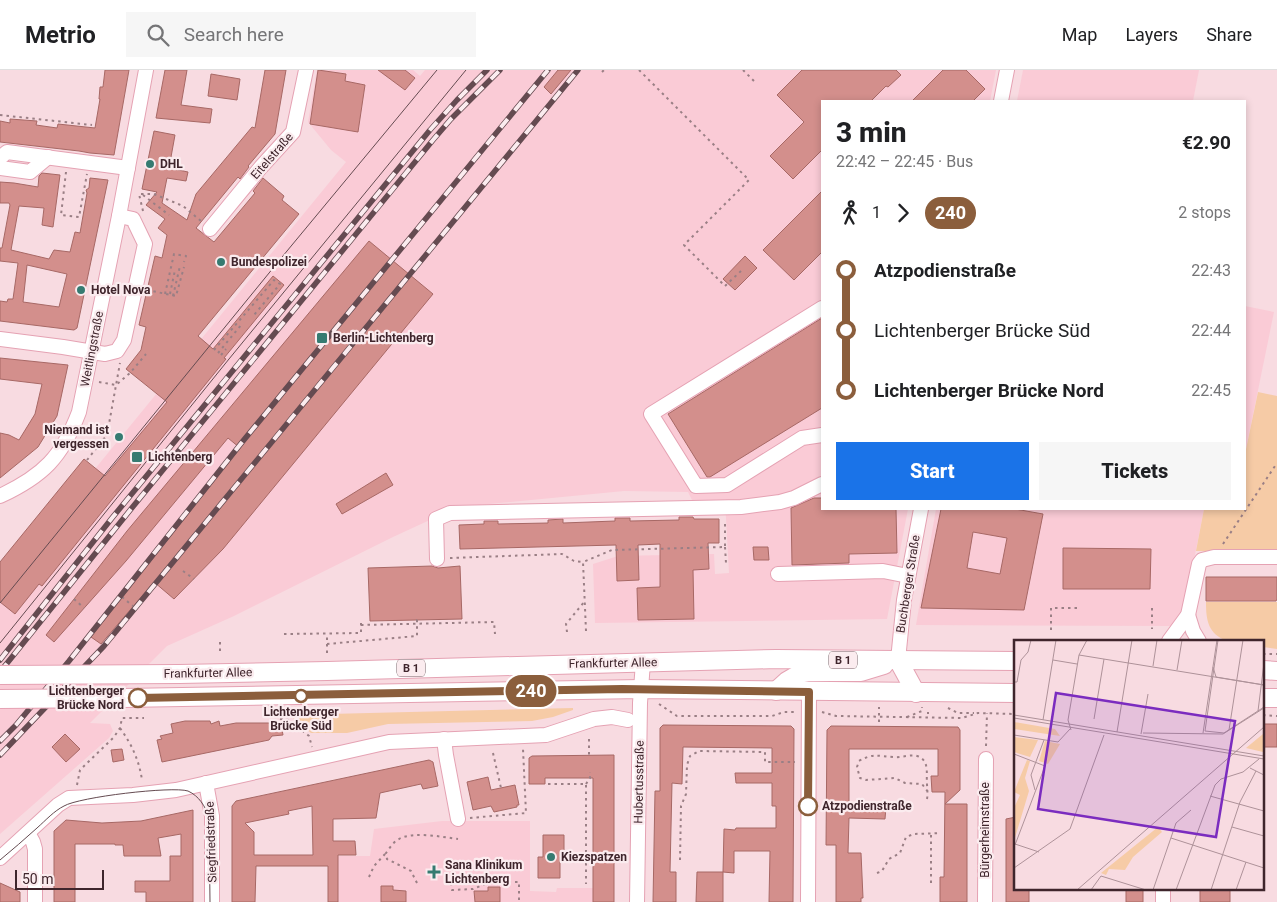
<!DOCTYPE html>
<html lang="en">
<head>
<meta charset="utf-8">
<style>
	body { margin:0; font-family:Roboto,sans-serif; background:#f6f6f6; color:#202124; height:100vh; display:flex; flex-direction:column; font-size:19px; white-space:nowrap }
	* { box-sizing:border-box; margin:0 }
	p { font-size:16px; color:#757577 }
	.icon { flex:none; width:28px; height:28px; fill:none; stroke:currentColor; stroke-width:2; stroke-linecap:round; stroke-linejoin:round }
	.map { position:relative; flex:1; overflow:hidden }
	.drawer { position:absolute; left:821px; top:30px; width:425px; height:410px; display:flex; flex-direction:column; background:#fff; border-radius:0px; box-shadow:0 2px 8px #0003 }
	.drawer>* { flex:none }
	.badge { padding:0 10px; border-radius:16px; font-size:18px; line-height:32px }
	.scale { position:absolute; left:15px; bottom:12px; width:89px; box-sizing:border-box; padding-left:5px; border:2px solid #3f252c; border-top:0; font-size:14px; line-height:18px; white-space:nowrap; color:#3f252c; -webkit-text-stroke:4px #fbecef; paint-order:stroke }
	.map>.badge { position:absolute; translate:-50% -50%; box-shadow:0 0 0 2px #fff }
	.legs { display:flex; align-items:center; gap:8px; height:55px; padding:0 15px; font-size:16px }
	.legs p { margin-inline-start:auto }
	.headline { display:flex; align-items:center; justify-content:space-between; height:85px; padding:0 15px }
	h1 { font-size:28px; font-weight:800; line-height:38px }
	.primary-button { display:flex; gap:10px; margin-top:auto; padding:10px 15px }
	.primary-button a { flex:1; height:58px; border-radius:0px; background:#1a73e8; color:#fff; font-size:20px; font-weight:800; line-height:58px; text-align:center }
	.primary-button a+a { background:#f6f6f6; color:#202124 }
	ul { padding:0 15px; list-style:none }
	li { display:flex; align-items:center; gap:18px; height:60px; font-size:19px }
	li i { display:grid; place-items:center; width:8px; height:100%; margin:0 6px; background:currentColor }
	li i::after { content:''; width:12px; height:12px; margin:-6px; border:4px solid; border-radius:50%; background:#fff }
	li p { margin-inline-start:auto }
	li:first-child i { background:linear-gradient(#0000 50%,currentColor 0) }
	li:last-child i { background:linear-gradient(currentColor 50%,#0000 0) }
	header { display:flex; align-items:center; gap:30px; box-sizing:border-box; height:70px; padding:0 25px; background:#fff; border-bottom:1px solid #e0e0e0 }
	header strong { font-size:24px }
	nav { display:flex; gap:28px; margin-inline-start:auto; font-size:18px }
	.search { width:350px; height:45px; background:#f6f6f6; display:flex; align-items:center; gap:12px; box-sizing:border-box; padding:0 18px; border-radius:0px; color:#757577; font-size:19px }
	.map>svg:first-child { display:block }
	.built { fill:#facbd6 }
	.green { fill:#f6cba6 }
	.building { fill:#d38f8c; stroke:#a76865; fill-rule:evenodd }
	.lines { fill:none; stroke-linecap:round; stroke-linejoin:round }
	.minor-casing { stroke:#e5a2b3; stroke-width:16 }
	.major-casing { stroke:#e5a2b3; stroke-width:20 }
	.path { stroke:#9a7f85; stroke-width:2; stroke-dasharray:2.5 4; stroke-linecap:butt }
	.minor { stroke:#fff; stroke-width:14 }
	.major { stroke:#fff; stroke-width:18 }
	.tram { stroke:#654b51; stroke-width:1 }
	.rail-casing { stroke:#654b51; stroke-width:5.5 }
	.rail { stroke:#fbecef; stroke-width:4; stroke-dasharray:11; stroke-linecap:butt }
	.major-bridge-casing { stroke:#e5a2b3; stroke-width:20; stroke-linecap:butt }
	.major-bridge { stroke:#fff; stroke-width:18 }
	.line-1-casing { stroke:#fff; stroke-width:11 }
	.line-1 { stroke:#8b5e3c; stroke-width:8 }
	.poi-dot { fill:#367b71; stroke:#fbecef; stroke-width:2 }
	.stop-1-dot { fill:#fff; stroke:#8b5e3c; stroke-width:2.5 }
	.labels { text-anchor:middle; stroke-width:4.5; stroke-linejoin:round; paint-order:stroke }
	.shield { fill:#fbecef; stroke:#776166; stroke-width:1 }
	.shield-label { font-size:11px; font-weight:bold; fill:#3f252c }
	.street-label { font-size:12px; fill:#3f252c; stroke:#fbecef }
	.poi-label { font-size:12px; font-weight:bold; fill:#3f252c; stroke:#fbecef; text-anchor:start }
	.stop-label { font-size:12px; font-weight:bold; fill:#3f252c; stroke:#fbecef; text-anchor:end }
	.inset-road { fill:none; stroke:#ae9299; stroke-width:1 }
	.view { fill:#7b2cbf; fill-opacity:0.15; stroke:#7b2cbf; stroke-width:2.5 }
	.inset-edge { fill:none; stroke:#3f252c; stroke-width:2.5 }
</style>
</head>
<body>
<header>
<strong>Metrio</strong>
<div class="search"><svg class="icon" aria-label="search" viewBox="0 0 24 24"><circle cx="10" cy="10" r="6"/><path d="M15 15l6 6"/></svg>Search here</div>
<nav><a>Map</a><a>Layers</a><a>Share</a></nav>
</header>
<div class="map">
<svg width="1277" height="832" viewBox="0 0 1277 832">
	<rect width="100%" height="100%" fill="#f8dbe1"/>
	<g class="built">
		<polygon points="317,0 413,0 420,6 425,0 996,0 990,31 822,31 822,439 908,439 887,549 595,553 593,494 618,486 714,484 715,504 729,503 725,430 693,432 688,422 624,421 458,437 393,467 234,546 167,576 90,653 110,654 113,661 109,668 0,764 0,515 346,92 331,80 308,52"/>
		<polygon points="1023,0 1199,0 1193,31 1017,31"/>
		<polygon points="1245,236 1274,242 1245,384"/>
		<polygon points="936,439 1204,439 1185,536 1174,556 916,555"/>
		<polygon points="442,751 530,751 530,821 556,822 557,818 614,818 614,832 337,832 338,786 370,786 374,759"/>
	</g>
	<g class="green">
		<polygon points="1258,322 1277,326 1277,482 1196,481 1204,439 1245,439 1245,384"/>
		<path d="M1206 532H1277V579L1263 577V571H1227C1208 564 1206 550 1206 532Z"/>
		<polygon points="573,638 573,640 553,647 532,651 388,654 347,663 311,663 289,645"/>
	</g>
	<g class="building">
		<polygon points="105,0 129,0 114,85 90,83 79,81 0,72 0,51 10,53 10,49 37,51 36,55 57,58 58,54 95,58 100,29 99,29 100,17 103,17"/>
		<polygon points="165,0 187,0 181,35 212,39 210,53 156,48"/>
		<polygon points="265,0 286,0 275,64 248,96 249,97 240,109 238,107 196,158 214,172 255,123 253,121 263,108 284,126 282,130 299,144 198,266 213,279 273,206 284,215 224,288 226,289 42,516 39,514 15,544 0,532 0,492 84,389 105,406 167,332 126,299 141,280 146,257 139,255 155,186 162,188 167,165 158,158 165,149 146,135 157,122 142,119 154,61 175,65 169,98 188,102 186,111 167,108 162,133 187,150 196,124 252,57 255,58"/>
		<polygon points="318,0 346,4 345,11 365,15 358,62 310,54"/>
		<polygon points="378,0 405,0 415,8 405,20"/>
		<polygon points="558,0 571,0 551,24 544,17"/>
		<polygon points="802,0 896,0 901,5 888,17 886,16 871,31 822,31 822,80 793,109 770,86 804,52 777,25"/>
		<polygon points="943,0 966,0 985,19 973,31 912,31"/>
		<polygon points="211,4 240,9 237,30 208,26"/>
		<path d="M42 103 60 105 53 157 42 155 44 138 19 136 11 180 49 189 54 180 70 182 75 162 80 163 87 123 86 120 89 118 90 108 108 110 77 258 74 260 0 251V231L7 232 8 229H13L18 193 0 191V178H2L10 135 9 133H0V112L14 113 38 117 39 106ZM27 195 67 204 59 237 23 232Z"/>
		<polygon points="822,121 822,182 794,210 763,180"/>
		<polygon points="369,171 433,224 223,479 174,529 154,512 101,574 91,567 240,378 228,368 126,491 54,572 46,565 127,461"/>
		<polygon points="745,186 757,198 735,220 723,209"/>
		<polygon points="822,248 822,338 710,407 707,407 668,344"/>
		<polygon points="0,288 68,295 57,346 38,377 0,408 0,363 9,365 19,370 35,344 42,314 0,309"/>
		<polygon points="386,403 393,415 342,444 336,434"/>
		<polygon points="814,428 822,428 822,439 896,439 897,483 849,484 849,493 792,495 791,438"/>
		<path d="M941 439H1015L1043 444 1024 540 921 538ZM973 462 1007 468 1000 504 967 498Z"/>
		<polygon points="679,447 693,447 694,449 719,449 719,473 708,473 709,499 693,500 694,549 638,550 637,518 660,517 660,474 638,475 639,510 617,511 616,475 460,479 459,455 484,454 484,451 498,451 498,454 548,453 548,450 563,449 563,453 615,451 615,448 630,448 630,451 679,450"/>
		<polygon points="753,477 768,477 769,490 754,490"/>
		<polygon points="1063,478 1151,479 1150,519 1063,519"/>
		<polygon points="432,496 438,498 460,496 462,549 370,551 368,498"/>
		<polygon points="1206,507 1277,507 1277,529 1276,531 1206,531"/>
		<polygon points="185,651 210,651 211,654 219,651 220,656 236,653 269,653 270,656 281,654 283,665 272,666 269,670 162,692 157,670 162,669 160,666 173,663 171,654"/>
		<rect x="1263" y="654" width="14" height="23"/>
		<polygon points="663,655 791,656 794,659 793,832 769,832 770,781 734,781 734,803 723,802 724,759 735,760 736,758 776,758 776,736 772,736 772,713 736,713 735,703 772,703 772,678 683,677 682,714 672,713 670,802 676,802 676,832 653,832 655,721 660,721 660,658"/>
		<polygon points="831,656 958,657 960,660 960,720 945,734 967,734 967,832 940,832 940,807 944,807 945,722 932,722 931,706 938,706 938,679 849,679 849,737 886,737 885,749 849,748 848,783 861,783 863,828 861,828 861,832 836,832 836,775 826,775 827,660"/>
		<polygon points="65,664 80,679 66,692 52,677"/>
		<polygon points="122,679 124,690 113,692 111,680"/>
		<polygon points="614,685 614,832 593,832 593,708 545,708 545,714 529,714 529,688 532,686"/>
		<path d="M429 690 433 692 438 716 423 719 421 714 380 723 376 748 333 749V771H355L356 785H338V832H328V796H256L255 832H232V736L236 731ZM312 736 313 785H254V762L245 753 289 744 288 741Z"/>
		<polygon points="488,707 491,720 515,715 519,735 517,735 517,737 494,742 491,736 473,740 467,712"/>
		<polygon points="193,740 193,832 146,832 146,822 135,822 135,811 170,811 170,786 181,786 181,764 158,768 161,786 124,786 123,775 115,775 115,774 75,774 75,832 54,832 54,761 66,750 102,753 141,751"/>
		<polygon points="1016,747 1016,818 1029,819 1029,832 1006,832 1006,749"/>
		<polygon points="543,765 564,765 564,787 560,787 560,808 538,808 538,787 543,787"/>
		<polygon points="697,802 723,802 723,832 696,832"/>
		<polygon points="0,813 20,822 20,832 0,832"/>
		<polygon points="381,816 393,816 393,820 406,821 406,832 381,832"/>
		<polygon points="488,817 500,817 500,832 475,832 474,821 488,821"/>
		<rect x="1126" y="818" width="17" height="14"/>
		<rect x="1200" y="818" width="30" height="14"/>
	</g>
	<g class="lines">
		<defs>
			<g id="minor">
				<polyline points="1001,31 1007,0"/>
				<polyline points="0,88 7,82 128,98"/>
				<polyline points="0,98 30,102 48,87"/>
				<polyline points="210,159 261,97 293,62 306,0"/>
				<polyline points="822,238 651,344 696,416 727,415 802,368 822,365"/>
				<polyline points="0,269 63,277 105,284 117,281 124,270 145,174 133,149 119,146"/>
				<path d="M0 426C43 406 62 387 79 342L119 146 146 0"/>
				<polyline points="437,489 436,449 450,443 741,437 780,432 794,428 822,414"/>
				<polyline points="778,504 883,501 908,506"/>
				<polyline points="1188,545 1193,561 1199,571"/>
				<polyline points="1169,571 1188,545 1199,494 1202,490 1214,487 1277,487"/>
				<polyline points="898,590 904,530 921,439"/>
				<polyline points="444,669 446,685 458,749"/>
				<polyline points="206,713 212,746 212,832"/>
				<polyline points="28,763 33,772 35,779 35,832"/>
				<polyline points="0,788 58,735 69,728 133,725 176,720 389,672 546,665 594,649 612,647 628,650"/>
				<polyline points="637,832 640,633 643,592"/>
				<polyline points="808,832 809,622"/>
				<polyline points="985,832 986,689"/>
				<polyline points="1163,832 1163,818"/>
			</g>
			<g id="major">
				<polyline points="898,590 916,623"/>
				<polyline points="1263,600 1277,601"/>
				<polyline points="179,604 327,601 776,589 1016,591"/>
				<polyline points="776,621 787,611 799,604 808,602 861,602 884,595"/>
				<polyline points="123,628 641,619 1016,623"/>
				<polyline points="1263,628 1277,628"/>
			</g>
		</defs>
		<use href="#minor" class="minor-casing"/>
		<use href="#major" class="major-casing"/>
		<g class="path">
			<polyline points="639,0 749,110 684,175 725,216 741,201"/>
			<polyline points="743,0 755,12"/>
			<polyline points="602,2 604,0"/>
			<polyline points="0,45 92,55"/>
			<polyline points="66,102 61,145 79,147 87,104"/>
			<polyline points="143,125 169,145"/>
			<polyline points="143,141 139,124 154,124 183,136 201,151"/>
			<polyline points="147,220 176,226 184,197"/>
			<polyline points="165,224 174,184 186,186 184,192"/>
			<polyline points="170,224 175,200"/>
			<polyline points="173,226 180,196"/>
			<polyline points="214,280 274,210 280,214 254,245"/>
			<polyline points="218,283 242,254"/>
			<polyline points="221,285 226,279"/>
			<polyline points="99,312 116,315 130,303 146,284"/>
			<polyline points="87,390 107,365 120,293"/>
			<polyline points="1223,474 1277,393"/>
			<polyline points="725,477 726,493"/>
			<polyline points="450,488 562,484 574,491 583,492"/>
			<polyline points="183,501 194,509"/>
			<polyline points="122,527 133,536"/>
			<polyline points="74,529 84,538"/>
			<polyline points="1152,538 1152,559"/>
			<polyline points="361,555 494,552 495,564"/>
			<polyline points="1051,560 1051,538 1077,538"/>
			<polyline points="586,561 583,492 612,480 725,477 725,451"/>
			<polyline points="567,562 566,554 585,531"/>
			<polyline points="284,564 361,563 361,550"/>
			<polyline points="220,572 220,583"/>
			<polyline points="327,574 417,566 417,550 419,550"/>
			<polyline points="327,583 327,564"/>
			<polyline points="1263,584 1277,584"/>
			<polyline points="659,634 677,646 772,646 784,642 797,642"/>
			<polyline points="948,638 958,643 974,643"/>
			<polyline points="822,642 836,646 962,648 978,643 1016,644"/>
			<polyline points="928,644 928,642"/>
			<polyline points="1263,645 1277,646"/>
			<polyline points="907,647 922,641 922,637"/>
			<polyline points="280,649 289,650 309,666 312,677"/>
			<polyline points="879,652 879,637"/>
			<path d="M120 658C132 675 139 690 142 710"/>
			<polyline points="589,669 589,685"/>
			<polyline points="986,676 987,643"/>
			<polyline points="493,683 501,718"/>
			<polyline points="548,714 586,714 586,814"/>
			<polyline points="586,714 590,708 590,702"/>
			<polyline points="77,715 80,700 114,667 120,658 122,648 144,648"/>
			<path d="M927 729C928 724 927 719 927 713 926 704 930 690 917 686 910 684 901 688 893 687 878 686 873 683 859 691L857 697 860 708 866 710 895 708 905 713 922 714 928 722"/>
			<polyline points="470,748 526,743 523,679"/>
			<polyline points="680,790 681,736 686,724 687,695 690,686 699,681 765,682 765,692 795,692"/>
			<polyline points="877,803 882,801 889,789 900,783 906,767 914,764 941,763"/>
			<polyline points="369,807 374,796 386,783"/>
			<path d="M417 813 411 801 387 789 386 783C389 779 394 771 399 769 414 761 442 767 458 769"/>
			<polyline points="451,813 452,820 473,819 490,812 519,812 519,832"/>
			<polyline points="931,813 931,763"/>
		</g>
		<use href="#minor" class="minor"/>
		<use href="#major" class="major"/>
		<g class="tram">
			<polyline points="0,533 287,181 437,0"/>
			<polyline points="0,573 229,289 466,0"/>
			<path d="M0 790C12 780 25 769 37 758 46 750 54 741 64 736 79 727 172 716 188 721 199 726 205 736 209 747L210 832"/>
		</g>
		<defs>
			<g id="rail">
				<polyline points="0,590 112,448 430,60 457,30 487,0"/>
				<polyline points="0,602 131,439 433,70 451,49 500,0"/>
				<polyline points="0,671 16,655 69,591 243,371 548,0"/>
				<polyline points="0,685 104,576 578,0"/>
			</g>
		</defs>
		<use href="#rail" class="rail-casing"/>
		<use href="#rail" class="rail"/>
		<defs>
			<g id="major-bridge">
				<polyline points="0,605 179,604"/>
				<polyline points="0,629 123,628"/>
			</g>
		</defs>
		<use href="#major-bridge" class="major-bridge-casing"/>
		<use href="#major-bridge" class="major-bridge"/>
	</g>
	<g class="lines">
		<defs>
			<polyline id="line-1" points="138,628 622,619 809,622 808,736"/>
		</defs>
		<use href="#line-1" class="line-1-casing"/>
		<use href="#line-1" class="line-1"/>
	</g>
	<g class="poi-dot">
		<circle cx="150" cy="94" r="5"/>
		<circle cx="221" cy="192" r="5"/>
		<circle cx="81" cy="220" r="5"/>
		<rect x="316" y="262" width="12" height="12" rx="2.5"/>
		<circle cx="119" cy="367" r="5"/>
		<rect x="131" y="381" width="12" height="12" rx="2.5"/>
		<circle cx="551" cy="787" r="5"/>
		<path d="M431.5 794.5h5v5h5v5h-5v5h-5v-5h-5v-5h5z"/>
	</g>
	<g class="stop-1-dot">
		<circle cx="301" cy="626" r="6"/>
		<circle cx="138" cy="628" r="9"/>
		<circle cx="808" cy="736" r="9"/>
	</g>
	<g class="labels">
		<g class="shield">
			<rect x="829" y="581.5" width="28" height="17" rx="4"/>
			<rect x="397" y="589.5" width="28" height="17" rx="4"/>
		</g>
		<g class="shield-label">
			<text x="843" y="594">B 1</text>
			<text x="411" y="602">B 1</text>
		</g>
		<g class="street-label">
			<text transform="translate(272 86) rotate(-49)" y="4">Eitelstraße</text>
			<text transform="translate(92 279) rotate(-79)" y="4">Weitlingstraße</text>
			<text transform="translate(908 514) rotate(-81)" y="4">Buchberger Straße</text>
			<text transform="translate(613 593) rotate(-1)" y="4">Frankfurter Allee</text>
			<text transform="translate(208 603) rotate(-1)" y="4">Frankfurter Allee</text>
			<text transform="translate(639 712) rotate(-89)" y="4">Hubertusstraße</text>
			<text transform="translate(985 760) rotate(-90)" y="4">Bürgerheimstraße</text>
			<text transform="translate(211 772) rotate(-92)" y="4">Siegfriedstraße</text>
		</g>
		<g class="poi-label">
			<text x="160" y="98">DHL</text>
			<text x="231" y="196">Bundespolizei</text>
			<text x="91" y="224">Hotel Nova</text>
			<text x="333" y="272">Berlin-Lichtenberg</text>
			<text x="109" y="364" text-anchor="end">Niemand ist<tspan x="109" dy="14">vergessen</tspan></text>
			<text x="148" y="391">Lichtenberg</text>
			<text x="561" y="791">Kiezspatzen</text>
			<text x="445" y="799">Sana Klinikum<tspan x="445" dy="14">Lichtenberg</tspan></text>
		</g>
		<g class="stop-label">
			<text x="124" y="625">Lichtenberger<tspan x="124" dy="14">Brücke Nord</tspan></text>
			<text x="301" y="646" text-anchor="middle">Lichtenberger<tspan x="301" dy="14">Brücke Süd</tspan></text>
			<text x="822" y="740" text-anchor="start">Atzpodienstraße</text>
		</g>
	</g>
	<g transform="translate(1014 570)">
		<rect width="250" height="250" fill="#f8dbe1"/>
		<path d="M0 82 41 89 46 96 0 89ZM249 94V112L232 108ZM0 97 24 100 16 117 0 112ZM31 101 46 104 34 124 25 121ZM13 120 16 121 11 138 15 151 0 201V168L6 155 0 152ZM144 187 148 192 119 217 111 230 95 229 92 235 87 233Z" fill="#f6cba6"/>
		<path class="inset-road" d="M204 0 191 91 210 93 250 67M65 15 250 45M39 20 63 24M139 26 143 0M199 27 202 37 250 45M163 30 168 0M0 42H3L7 20 14 12 17 0M244 71 250 23M0 75 250 116M0 78 250 119M80 79 90 19M29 80 42 0M57 90 54 80 65 15 73 0M215 90 229 0M103 92 118 0M129 93 209 94 250 68M189 93 203 0M127 94 134 54M0 95 44 102 56 89M0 114 31 126 1 205M236 128 250 135M21 150 17 135 30 100M196 156 250 171M218 187 250 196M157 198 250 228M1 204 25 212M0 228 56 189 90 95M63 250 250 87M77 250 87 236 132 250M139 250 162 183 177 170M162 250 201 145 207 139 229 132 245 119M197 250 226 162 242 131M222 250 232 222"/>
		<path class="view" d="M42 53 221 81 202 197 24 169Z"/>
		<rect width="250" height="250" class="inset-edge"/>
	</g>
</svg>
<div class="scale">50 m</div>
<b class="badge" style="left:531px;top:621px;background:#8b5e3c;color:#fff">240</b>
<section class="drawer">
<div class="headline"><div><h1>3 min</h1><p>22:42 – 22:45 · Bus</p></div><b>€2.90</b></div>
<div class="legs"><svg class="icon" aria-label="walk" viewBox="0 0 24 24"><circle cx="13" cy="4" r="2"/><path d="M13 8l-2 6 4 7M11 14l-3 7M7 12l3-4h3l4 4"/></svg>1<svg class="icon" aria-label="forward" viewBox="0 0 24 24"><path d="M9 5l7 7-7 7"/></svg><b class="badge" style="background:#8b5e3c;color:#fff">240</b><p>2 stops</p></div>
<ul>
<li><i style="color:#8b5e3c"></i><b>Atzpodienstraße</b><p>22:43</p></li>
<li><i style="color:#8b5e3c"></i><span>Lichtenberger Brücke Süd</span><p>22:44</p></li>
<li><i style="color:#8b5e3c"></i><b>Lichtenberger Brücke Nord</b><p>22:45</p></li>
</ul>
<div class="primary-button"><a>Start</a><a>Tickets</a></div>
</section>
</div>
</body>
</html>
